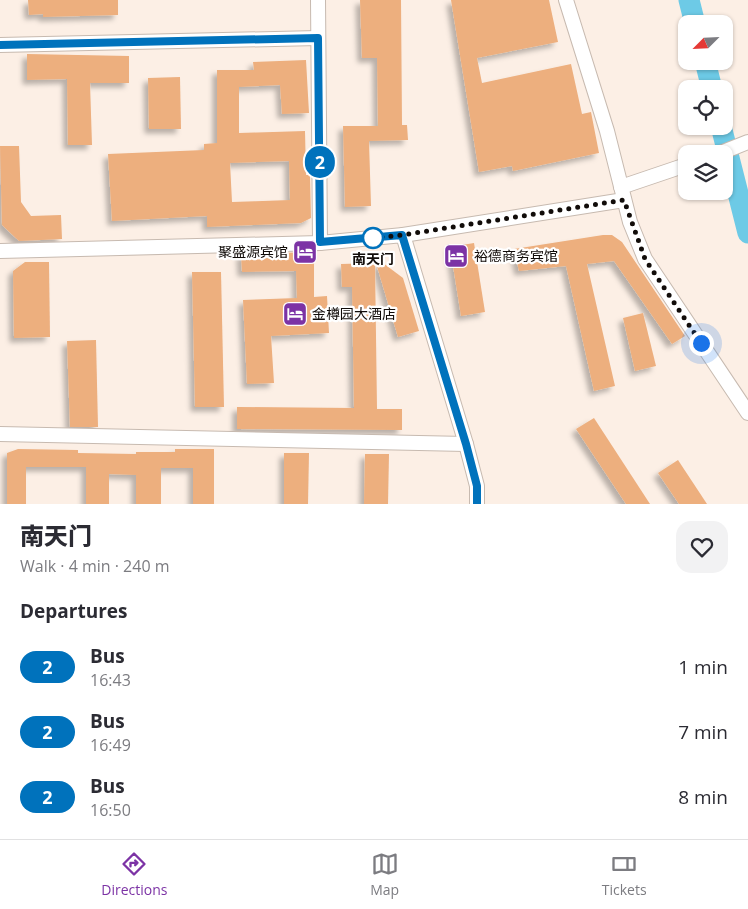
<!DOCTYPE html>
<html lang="en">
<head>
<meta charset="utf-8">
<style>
	body { margin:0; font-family:"Open Sans","Noto Sans SC",sans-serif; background:#f2f2f3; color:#2b2b33; height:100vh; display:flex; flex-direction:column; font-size:19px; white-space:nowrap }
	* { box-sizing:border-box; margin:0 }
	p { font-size:16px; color:#7c7c81 }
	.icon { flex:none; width:28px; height:28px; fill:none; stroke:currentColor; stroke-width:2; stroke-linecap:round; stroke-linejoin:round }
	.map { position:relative; height:504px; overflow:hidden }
	.panel { display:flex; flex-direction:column; background:#fff; flex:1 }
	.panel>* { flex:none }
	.badge { padding:0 10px; border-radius:16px; font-size:18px; line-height:32px }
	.needle { width:32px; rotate:246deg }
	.tools { position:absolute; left:678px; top:15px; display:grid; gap:10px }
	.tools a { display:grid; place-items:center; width:55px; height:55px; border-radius:10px; background:#fff; box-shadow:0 1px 4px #0004; font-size:25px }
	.you { position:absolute; width:25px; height:25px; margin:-12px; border:4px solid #fff; border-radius:50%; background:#1a73e8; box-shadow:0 0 0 8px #1a73e833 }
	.map>.badge { position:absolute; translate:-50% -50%; box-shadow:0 0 0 2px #fff }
	h2 { padding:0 20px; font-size:19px; line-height:45px }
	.round { display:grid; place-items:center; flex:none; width:52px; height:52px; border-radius:15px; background:#f2f2f3 }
	.overview { display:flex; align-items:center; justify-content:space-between; height:85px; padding:0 20px }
	h1 { font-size:24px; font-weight:800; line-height:38px }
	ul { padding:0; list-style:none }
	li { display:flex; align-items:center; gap:15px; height:65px; padding:0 20px }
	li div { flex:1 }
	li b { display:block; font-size:19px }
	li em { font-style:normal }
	li .badge { min-width:55px; font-weight:700; text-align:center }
	.dock { display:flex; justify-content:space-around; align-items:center; height:70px; border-top:1px solid #e1e1e2; background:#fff; font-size:14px; color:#7c7c81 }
	.dock a { display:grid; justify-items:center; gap:2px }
	.dock .current { color:#7c33a5 }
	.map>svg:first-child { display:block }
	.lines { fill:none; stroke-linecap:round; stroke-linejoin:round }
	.river { stroke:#6dcae6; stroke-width:21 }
	.building { fill:#edaf7e; fill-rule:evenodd; filter:url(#shadow) }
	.minor-casing { stroke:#c7bab0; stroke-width:16 }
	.minor { stroke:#fff; stroke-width:14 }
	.line-casing { stroke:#fff; stroke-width:11 }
	.line { stroke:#0072bc; stroke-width:8 }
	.walk { stroke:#110c09; stroke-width:5; stroke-dasharray:0 9 }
	.stop-dot { fill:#fff; stroke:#0072bc; stroke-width:2.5 }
	.labels { text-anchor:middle; stroke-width:4.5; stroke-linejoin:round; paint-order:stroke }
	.poi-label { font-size:14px; fill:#110c09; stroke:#fff; text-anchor:start }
	.stop-label { font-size:14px; font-weight:bold; fill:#110c09; stroke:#fff }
</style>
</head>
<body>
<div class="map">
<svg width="748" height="504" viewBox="0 0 748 504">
	<defs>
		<filter id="shadow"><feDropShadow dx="-4.5" dy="4.5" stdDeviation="2.5" flood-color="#0004"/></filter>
	</defs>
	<rect width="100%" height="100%" fill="#fcefe5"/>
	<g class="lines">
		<g class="river">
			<polyline points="689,0 695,24"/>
			<polyline points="705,61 712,89"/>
			<polyline points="721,126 748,233"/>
		</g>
	</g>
	<g class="building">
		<polygon points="28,0 118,0 118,15 43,17 43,14 29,15"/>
		<polygon points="360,0 401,0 402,125 407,125 408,140 369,141 371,206 345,207 343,126 378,126 377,58 362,58"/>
		<polygon points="451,0 549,0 558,42 477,58 482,83 571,64 582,114 591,112 599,153 513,171 512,166 479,172"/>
		<polygon points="27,54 129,56 129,83 90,83 92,145 68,145 67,79 27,80"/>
		<path d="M306 60 309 113 282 114 280 85 239 87V133L305 131 306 175H310L311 218 301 223 207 227V216L112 221 108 154 204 150V144L217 143V70H254L253 62ZM289 161 290 200 232 202 230 163Z"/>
		<polygon points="180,77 181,129 149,129 148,78"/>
		<polygon points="0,146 19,146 21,202 31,216 61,215 62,239 19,241 2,225"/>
		<polygon points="603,235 612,235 622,242 685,336 672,344 614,261 587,264 615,386 594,391 566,266 519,271 514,249"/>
		<polygon points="474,243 485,312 461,316 450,247"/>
		<polygon points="314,252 314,297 327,296 329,333 271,336 274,383 247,384 243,300 297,298 296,271 242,272 241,254"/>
		<polygon points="25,262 49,262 50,337 14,338 13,271"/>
		<polygon points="375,263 377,409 402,409 402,430 237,429 237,407 354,408 352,287 342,287 341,264"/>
		<polygon points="376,263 383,263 403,278 419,331 398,337"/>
		<polygon points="192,272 221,272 224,407 195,407"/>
		<polygon points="643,313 656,366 635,371 623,318"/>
		<polygon points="96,340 98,427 70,427 67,341"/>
		<polygon points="594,418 650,504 626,504 576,429"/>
		<polygon points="18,449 78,450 78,453 136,454 136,452 175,452 175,449 214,449 214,504 193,504 193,468 161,468 161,504 136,504 136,475 109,474 109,504 86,504 86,467 26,467 26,504 7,504 7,453"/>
		<polygon points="284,453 309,453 308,504 284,504"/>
		<polygon points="365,454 389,454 388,504 364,504"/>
		<polygon points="678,460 707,504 679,504 658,473"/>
	</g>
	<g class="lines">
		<defs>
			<g id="minor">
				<polyline points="318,0 320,243"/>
				<polyline points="566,0 607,131 630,222 645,259 748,413"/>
				<polyline points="0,45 318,38"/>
				<polyline points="718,154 748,142"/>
				<polyline points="621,187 686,165"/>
				<polyline points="403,235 624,200"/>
				<polyline points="0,251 320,243 403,235 466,444 477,486 477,504"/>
				<polyline points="0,434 466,444"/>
			</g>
		</defs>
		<use href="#minor" class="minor-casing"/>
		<use href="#minor" class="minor"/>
	</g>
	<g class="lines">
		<defs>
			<polyline id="line" points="0,45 318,38 320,242 402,235 466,444 477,486 477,504"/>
		</defs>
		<use href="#line" class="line-casing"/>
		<use href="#line" class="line"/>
		<polyline class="walk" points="373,238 402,235 624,200 645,259 701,343"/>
	</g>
	<defs>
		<symbol id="hotel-square" viewBox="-11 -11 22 22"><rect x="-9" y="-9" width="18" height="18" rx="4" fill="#7c33a5" stroke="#fff"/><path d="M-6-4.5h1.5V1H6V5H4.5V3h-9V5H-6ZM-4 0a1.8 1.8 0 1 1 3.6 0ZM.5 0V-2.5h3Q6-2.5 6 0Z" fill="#fff"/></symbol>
	</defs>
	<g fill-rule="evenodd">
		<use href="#hotel-square" x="291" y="238" width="28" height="28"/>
		<use href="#hotel-square" x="442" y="242" width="28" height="28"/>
		<use href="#hotel-square" x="281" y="300" width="28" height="28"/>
	</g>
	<circle class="stop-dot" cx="373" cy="238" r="10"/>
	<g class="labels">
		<g class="poi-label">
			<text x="288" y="257" text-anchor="end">聚盛源宾馆</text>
			<text x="474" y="261">裕德商务宾馆</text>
			<text x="312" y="319">金樽园大酒店</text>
		</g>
		<g class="stop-label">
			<text x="373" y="264">南天门</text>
		</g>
	</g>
</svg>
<div class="tools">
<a><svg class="needle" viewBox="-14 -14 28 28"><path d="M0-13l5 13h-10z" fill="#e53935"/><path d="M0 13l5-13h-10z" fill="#7c7c81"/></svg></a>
<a><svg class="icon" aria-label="locate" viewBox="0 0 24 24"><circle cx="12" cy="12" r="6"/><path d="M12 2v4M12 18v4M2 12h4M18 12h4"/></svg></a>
<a><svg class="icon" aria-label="layers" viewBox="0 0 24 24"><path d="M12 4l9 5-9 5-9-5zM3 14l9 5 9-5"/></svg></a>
</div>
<div class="you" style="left:701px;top:343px"></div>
<b class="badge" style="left:320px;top:162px;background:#0072bc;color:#fff">2</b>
</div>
<section class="panel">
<div class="overview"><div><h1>南天门</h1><p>Walk · 4 min · 240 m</p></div><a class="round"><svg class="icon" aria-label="heart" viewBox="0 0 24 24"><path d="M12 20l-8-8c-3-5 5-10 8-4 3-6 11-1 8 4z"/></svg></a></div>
<h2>Departures</h2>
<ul>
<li><span class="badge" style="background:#0072bc;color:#fff">2</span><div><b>Bus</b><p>16:43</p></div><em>1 min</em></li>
<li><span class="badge" style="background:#0072bc;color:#fff">2</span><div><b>Bus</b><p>16:49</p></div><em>7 min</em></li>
<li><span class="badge" style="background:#0072bc;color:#fff">2</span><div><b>Bus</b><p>16:50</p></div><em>8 min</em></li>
</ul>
</section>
<nav class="dock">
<a class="current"><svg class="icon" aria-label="directions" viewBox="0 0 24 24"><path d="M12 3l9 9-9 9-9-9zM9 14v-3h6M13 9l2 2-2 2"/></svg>Directions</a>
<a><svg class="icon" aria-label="map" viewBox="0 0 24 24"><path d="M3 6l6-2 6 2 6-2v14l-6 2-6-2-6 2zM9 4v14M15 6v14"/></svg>Map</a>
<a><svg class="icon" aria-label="tickets" viewBox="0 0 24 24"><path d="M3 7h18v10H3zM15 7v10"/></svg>Tickets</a>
</nav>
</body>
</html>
